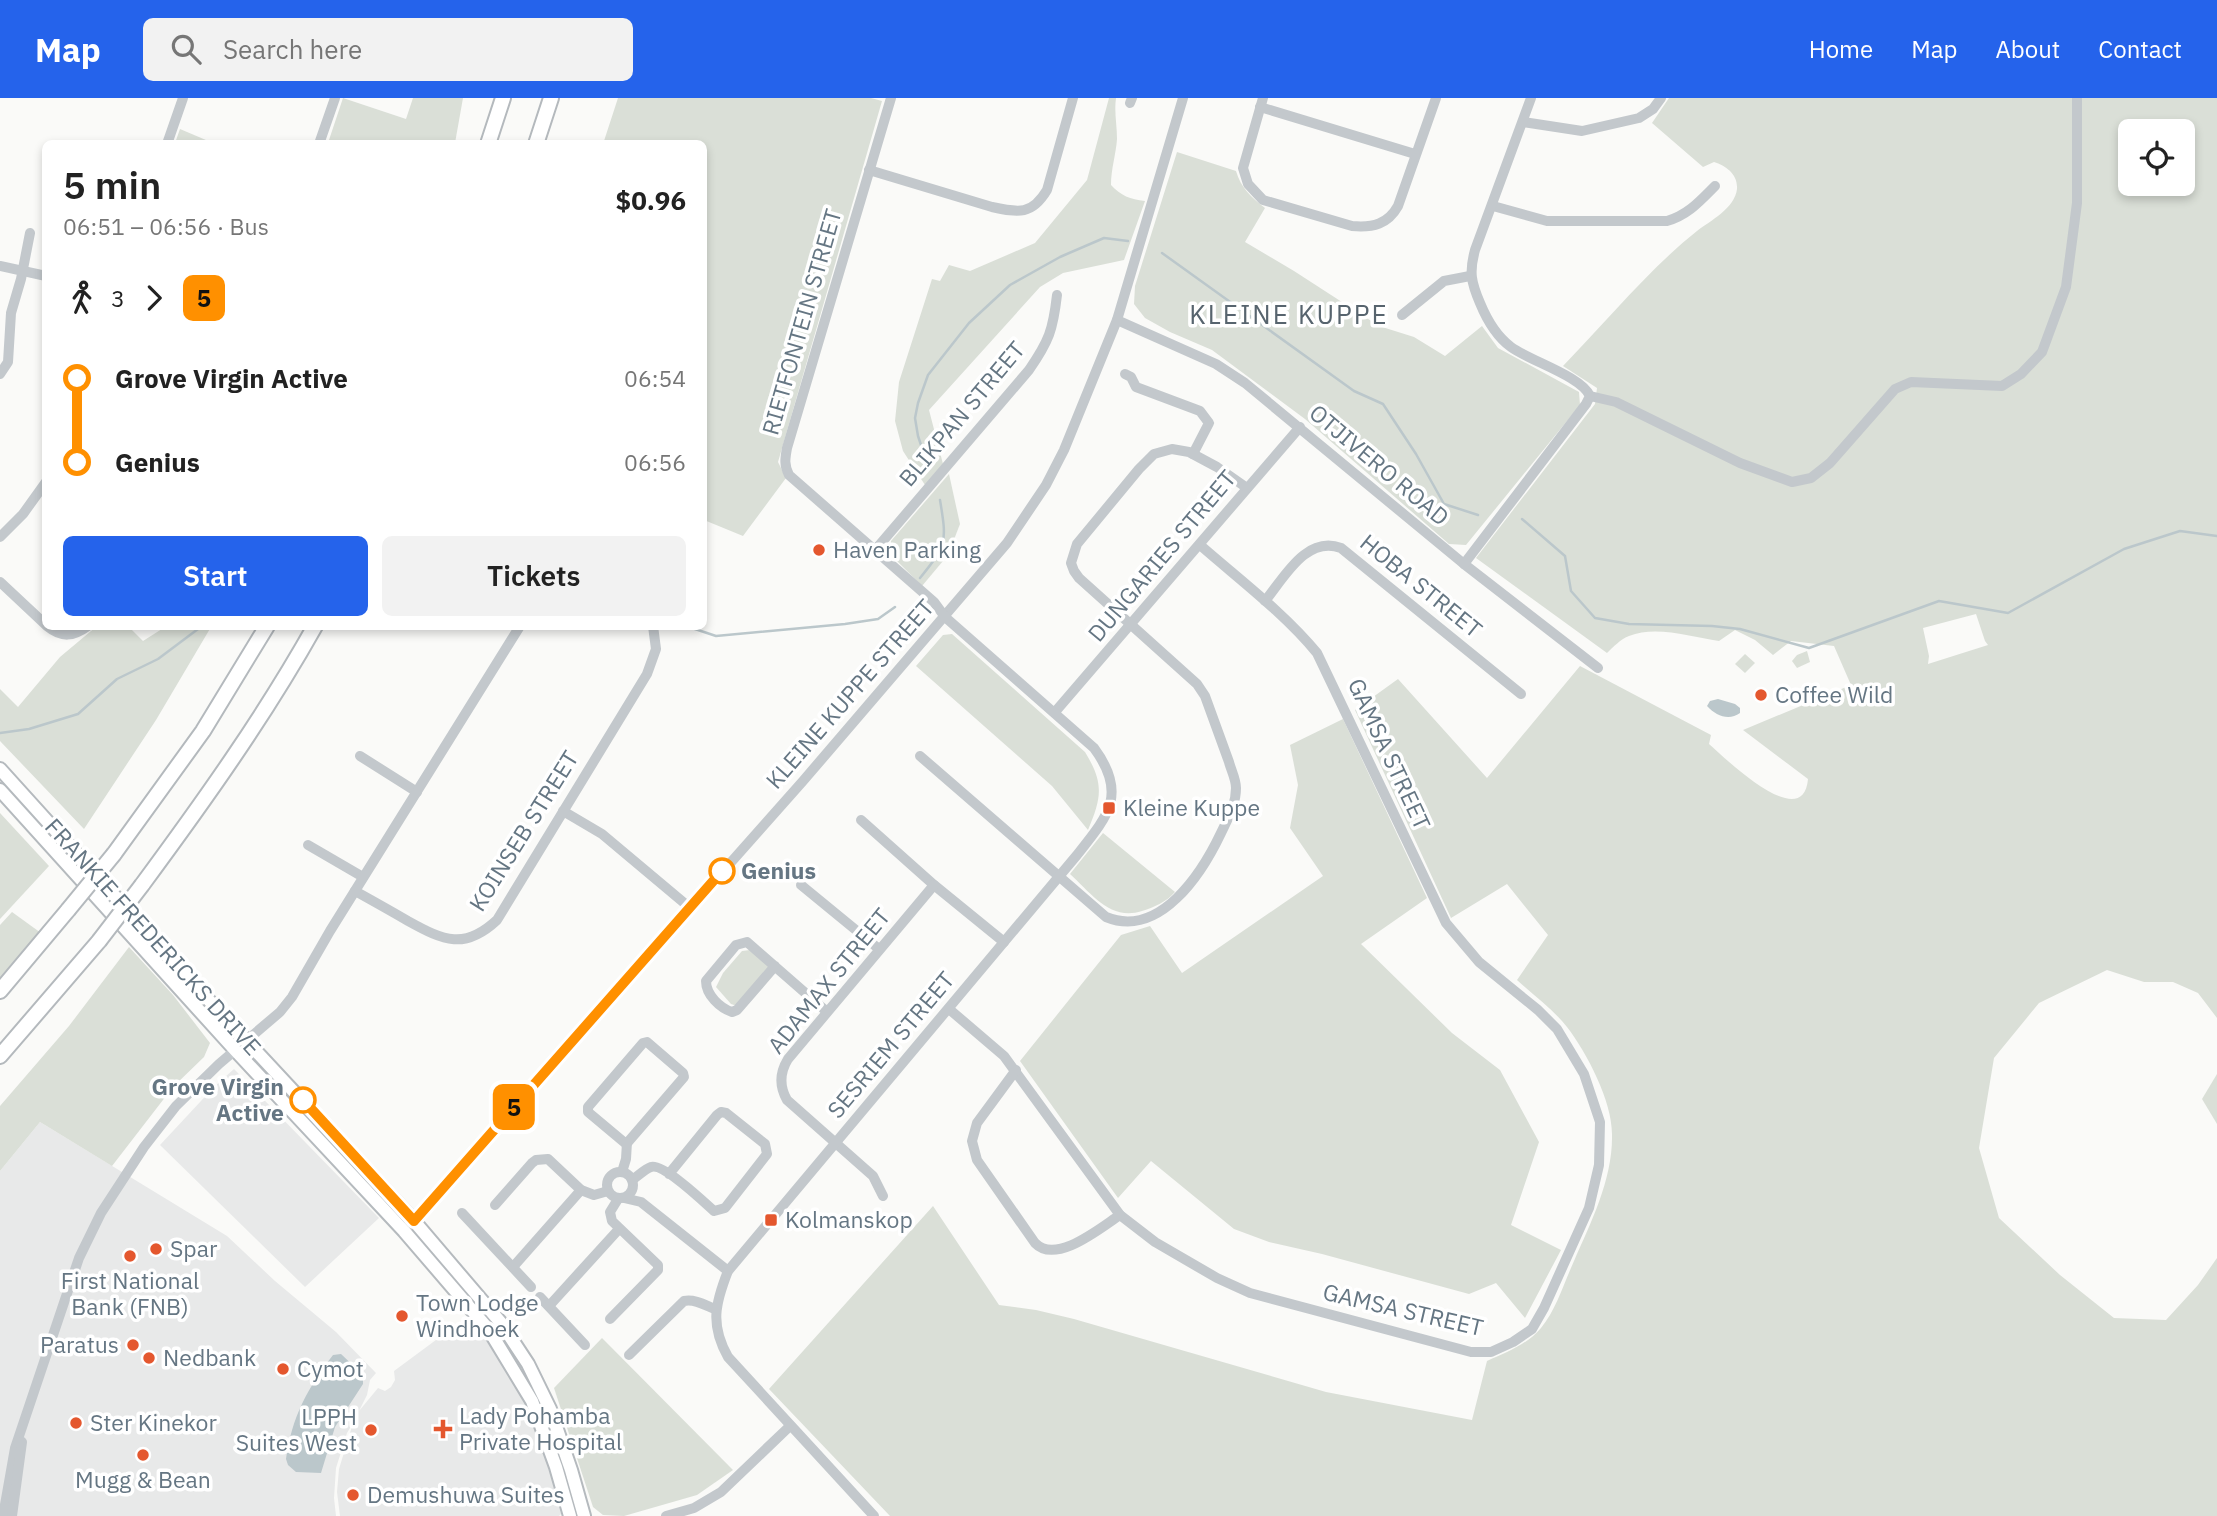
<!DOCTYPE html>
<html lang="en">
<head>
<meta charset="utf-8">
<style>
	body { margin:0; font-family:"IBM Plex Sans",sans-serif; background:#f2f2f2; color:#222; height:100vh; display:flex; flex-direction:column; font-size:26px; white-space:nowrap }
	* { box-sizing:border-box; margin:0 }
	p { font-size:23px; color:#767676 }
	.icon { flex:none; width:38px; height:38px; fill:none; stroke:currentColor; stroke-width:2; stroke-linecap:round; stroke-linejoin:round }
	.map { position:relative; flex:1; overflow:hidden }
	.details { position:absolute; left:42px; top:42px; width:665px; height:490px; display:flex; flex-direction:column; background:#fff; border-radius:10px; box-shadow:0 4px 10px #0003 }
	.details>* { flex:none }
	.badge { padding:0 14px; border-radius:10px; font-size:24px; line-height:46px }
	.tools { position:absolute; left:2118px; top:21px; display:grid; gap:14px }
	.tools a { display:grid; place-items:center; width:77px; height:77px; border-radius:10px; background:#fff; box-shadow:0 4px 10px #0003; font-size:35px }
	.map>.badge { position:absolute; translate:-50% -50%; box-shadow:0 0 0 4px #fff }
	.legs { display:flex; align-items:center; gap:10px; height:77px; padding:0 21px; font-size:23px }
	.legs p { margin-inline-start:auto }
	.summary { display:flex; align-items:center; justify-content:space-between; height:119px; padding:0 21px }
	h1 { font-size:38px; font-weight:600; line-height:52px }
	.cta { display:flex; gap:14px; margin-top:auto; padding:14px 21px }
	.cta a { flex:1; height:80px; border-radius:10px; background:#2563eb; color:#fff; font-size:28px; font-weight:600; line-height:80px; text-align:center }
	.cta a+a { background:#f2f2f2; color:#222 }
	ul { padding:0 21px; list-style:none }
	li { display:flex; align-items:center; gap:24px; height:84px; font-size:26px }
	li i { display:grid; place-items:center; width:10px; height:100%; margin:0 9px; background:currentColor }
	li i::after { content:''; width:18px; height:18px; margin:-9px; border:5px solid; border-radius:50%; background:#fff }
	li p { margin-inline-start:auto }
	li:first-child i { background:linear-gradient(#0000 50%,currentColor 0) }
	li:last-child i { background:linear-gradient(currentColor 50%,#0000 0) }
	header { display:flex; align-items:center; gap:42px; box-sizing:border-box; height:98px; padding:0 35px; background:#2563eb; color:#fff }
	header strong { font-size:33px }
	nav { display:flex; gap:38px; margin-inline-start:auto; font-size:24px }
	.search { width:490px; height:63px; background:#f2f2f2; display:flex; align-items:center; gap:18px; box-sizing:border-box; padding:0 24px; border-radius:10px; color:#767676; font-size:26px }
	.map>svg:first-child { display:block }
	.built { fill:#e8e9e9 }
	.green { fill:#dadfd7; fill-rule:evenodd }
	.water { fill:#bbc7cb }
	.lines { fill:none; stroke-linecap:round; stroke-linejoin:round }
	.stream { stroke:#bbc7cb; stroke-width:2.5 }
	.major-casing { stroke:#b5babe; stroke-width:16 }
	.highway-casing { stroke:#b4b9bd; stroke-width:18 }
	.minor { stroke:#c3c8cc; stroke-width:10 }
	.major { stroke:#fff; stroke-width:12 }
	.highway { stroke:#fff; stroke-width:14 }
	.highway-bridge-casing { stroke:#b4b9bd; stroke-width:18; stroke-linecap:butt }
	.highway-bridge { stroke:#fff; stroke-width:14 }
	.line-1-casing { stroke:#fff; stroke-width:16 }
	.line-1 { stroke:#ff9000; stroke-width:10 }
	.poi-dot { fill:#e4572e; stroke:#fff; stroke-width:2.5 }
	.stop-1-dot { fill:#fff; stroke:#ff9000; stroke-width:3.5 }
	.labels { text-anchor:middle; stroke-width:7; stroke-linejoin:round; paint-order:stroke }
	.street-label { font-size:23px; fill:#657683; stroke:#fff }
	.poi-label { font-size:23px; fill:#657683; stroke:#fff; text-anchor:start }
	.stop-label { font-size:23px; font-weight:bold; fill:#657683; stroke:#fff; text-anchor:start }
	.quarter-label { font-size:26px; letter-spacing:2px; fill:#57646e; stroke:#fff }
</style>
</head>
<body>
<header>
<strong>Map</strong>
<div class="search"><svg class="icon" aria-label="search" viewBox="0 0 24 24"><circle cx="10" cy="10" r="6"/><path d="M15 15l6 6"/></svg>Search here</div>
<nav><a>Home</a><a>Map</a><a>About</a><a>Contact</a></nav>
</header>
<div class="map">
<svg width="2217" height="1418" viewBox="0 0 2217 1418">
	<rect width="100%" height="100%" fill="#fafaf8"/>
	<g class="built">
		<polygon points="234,971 379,1120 305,1189 160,1047 214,989"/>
		<polygon points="40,1024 227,1138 275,1183 336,1234 376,1275 370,1282 367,1297 359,1313 378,1290 385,1293 391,1289 395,1282 394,1273 467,1219 483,1238 508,1274 528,1313 546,1356 561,1416 559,1418 340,1418 337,1394 339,1371 353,1325 347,1335 336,1370 334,1400 336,1418 0,1418 0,1073"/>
	</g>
	<g class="green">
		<polygon points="343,0 406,21 413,0 463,0 455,45 328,45"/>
		<polygon points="618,0 871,0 882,3 778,364 786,380 743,438 704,422 704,46 603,46"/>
		<path d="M1109 0H1116C1114 14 1117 26 1117 41 1116 56 1111 71 1111 87 1121 98 1130 101 1145 103L1124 162 1063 175 1040 189 929 312 943 366 925 387 903 353 895 323 899 284 932 181 940 183 949 167 970 173 1035 145 1087 82Z"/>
		<path d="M1669 0H2217V920L2198 895 2173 884H2144L2107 872 2039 905 1994 960 1979 1050 1999 1120 2060 1177 2114 1220 2166 1222 2198 1187 2217 1160V1418H890L769 1291 933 1108 999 1207 1036 1212 1074 1221 1326 1294 1472 1322 1487 1263C1505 1255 1528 1246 1541 1230 1556 1212 1564 1185 1574 1163 1591 1124 1613 1081 1612 1036 1612 1003 1587 955 1567 929 1554 912 1533 897 1517 882L1548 837 1507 786 1451 820 1355 612 1398 581 1487 680 1580 568 1711 637 1709 646C1724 659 1803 737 1808 681L1743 632 1851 587 1834 548 1791 543 1773 557 1755 542 1735 532 1719 543C1691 539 1656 527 1629 538 1621 541 1613 549 1607 555L1476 460 1595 306 1597 290 1563 268C1606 224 1649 171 1697 133 1710 123 1735 110 1737 91 1738 76 1726 68 1714 64L1703 69 1652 25ZM2130 33H2182V86H2130ZM1976 516 1985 543 1988 547 1928 566 1929 558 1923 530Z"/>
		<polygon points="180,31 213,45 175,45"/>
		<path d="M1177 54 1236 73C1241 90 1251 99 1265 110L1245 144 1294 173 1379 228 1414 239 1445 258 1482 228 1498 250 1579 294 1580 307 1466 447 1449 446 1305 321 1212 252 1170 234 1145 220 1134 206 1135 188Z"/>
		<polygon points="949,376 960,426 948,457 922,488 890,456 891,443"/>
		<polygon points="97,528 129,529 143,543 165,529 211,529 156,622 84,731 0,643 0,591 18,609 60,559"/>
		<path d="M952 536 1085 654C1104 685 1102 699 1088 732L1052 688 916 568 943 537Z"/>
		<polygon points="1807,553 1810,564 1797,570 1792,563 1797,557"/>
		<polygon points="1745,556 1755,565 1745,575 1735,566"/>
		<polygon points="1343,621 1427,800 1361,846 1452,935 1500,972 1539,1044 1511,1127 1561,1152 1525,1220 1496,1185 1469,1196 1322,1156 1269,1144 1234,1131 1151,1063 1118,1100 1020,963 1121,837 1150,828 1182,875 1323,778 1290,730 1298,687 1290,647"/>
		<polygon points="0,715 49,768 0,821"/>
		<path d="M1103 735 1175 794C1166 804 1155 809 1142 813 1110 823 1092 796 1070 776Z"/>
		<polygon points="12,814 41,835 0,886 0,827"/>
		<polygon points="129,849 173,897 210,945 204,959 173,989 112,1068 40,1024 0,1073 0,1008 69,928"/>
		<polygon points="750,852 771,870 737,908 731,906 716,889 723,875 742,853"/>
		<polygon points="2217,976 2217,1026 2202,1001"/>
		<polygon points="602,1240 733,1372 697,1397 624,1418 603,1417 593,1409 554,1290"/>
	</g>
	<g class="water">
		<path d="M1718 601 1735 606 1740 610V615C1729 623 1716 618 1707 608L1710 603Z"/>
		<path d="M341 1256 363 1277V1286L335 1329 321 1375 296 1374 288 1367 286 1361C292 1319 307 1291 333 1257Z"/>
	</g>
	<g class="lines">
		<g class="stream">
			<polyline points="1162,155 1354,293 1383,306 1416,356 1444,406 1478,417"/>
			<polyline points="927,365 918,338 915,320 918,305 928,277 969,225 1010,187 1060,159 1104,140 1128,143"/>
			<polyline points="1522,421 1565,458 1571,493 1595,520 1629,526 1712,528 1740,531 1809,550 1939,503 2008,515 2124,451 2180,433 2217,438"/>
			<path d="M920 480C947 447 947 444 940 402"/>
			<polyline points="686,528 716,538 845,526 878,521 895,509"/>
			<polyline points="0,635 29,631 78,616 117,581 158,561 202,528"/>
		</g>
		<defs>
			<g id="major">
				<polyline points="0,671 215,909 414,1123 501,1225 528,1266 550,1311 571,1372 584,1418"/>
				<polyline points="0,692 235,952 404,1133 489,1232 532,1303 556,1369 570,1418"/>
			</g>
			<g id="highway">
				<polyline points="488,46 503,0"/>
				<polyline points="536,46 551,0"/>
				<polyline points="114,756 203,633 267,528"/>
				<path d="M142 787C204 703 264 619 315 528"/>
				<polyline points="0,893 68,812"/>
				<polyline points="0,958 99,843"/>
			</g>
		</defs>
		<use href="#major" class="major-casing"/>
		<use href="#highway" class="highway-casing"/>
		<g class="minor">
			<path d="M1263 0 1243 70 1248 86 1263 102 1352 128C1373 130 1388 126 1398 108L1436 0"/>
			<polyline points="1130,5 1132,0"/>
			<polyline points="1260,9 1415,56"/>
			<polyline points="1523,24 1582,33 1639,20 1653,11 1661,0"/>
			<polyline points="167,46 183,0"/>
			<polyline points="319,46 335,0"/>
			<path d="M869 72 992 109C1019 115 1032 117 1047 92L1073 0"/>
			<path d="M1493 108 1547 123H1667C1688 117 1700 103 1715 88"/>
			<polyline points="0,168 46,178"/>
			<polyline points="1402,217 1444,183 1470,178"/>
			<polyline points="1117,222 1216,266 1245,285 1464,466 1598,570"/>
			<polyline points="0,276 8,264 11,215 21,181 30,135"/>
			<polyline points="1125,276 1131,279 1136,289 1200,313 1209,325 1193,356"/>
			<polyline points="1590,298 1616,304 1740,365 1792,384 1811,380 1830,365 1895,291 1911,284 2002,288 2021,276 2042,254 2066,189 2077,105 2077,0"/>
			<polyline points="0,439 23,416 46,384"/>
			<path d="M876 451 1029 272C1049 243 1053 232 1057 197"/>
			<path d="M1464 466 1586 306 1590 298C1581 278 1530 263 1511 249 1496 238 1487 222 1480 205 1471 184 1469 174 1475 152L1531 0"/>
			<polyline points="0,484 46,527"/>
			<path d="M1265 503C1284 480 1306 437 1341 450L1521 596"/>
			<path d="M47 528C62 540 73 539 88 528"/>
			<polyline points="1055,614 1300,329"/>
			<polyline points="360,658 417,694"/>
			<path d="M920 658 1106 819C1160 841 1202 775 1221 735 1228 720 1236 707 1236 690 1236 681 1231 672 1229 664 1221 642 1213 620 1205 598L1197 586 1079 480 1074 473 1071 465 1077 446 1139 371 1154 356 1172 351 1189 354 1217 369 1247 390"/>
			<polyline points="563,713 602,736 689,809"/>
			<polyline points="861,722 934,787 1004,844"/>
			<polyline points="308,747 363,779"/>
			<polyline points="801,787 879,851"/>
			<path d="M355 793C373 803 391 813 408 823 444 843 465 852 497 822L647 576 656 551 653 528"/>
			<path d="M775 868 737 912 732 914C720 910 706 897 706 883L736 847 747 844 826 913"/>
			<path d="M949 911 1004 958 1120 1117 1155 1144 1217 1180 1250 1195 1471 1254H1491L1513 1244 1532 1231 1544 1210 1589 1110 1599 1067 1600 1024 1584 976 1557 931 1538 912 1479 864 1446 825 1317 555C1284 515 1240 482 1200 447"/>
			<polygon points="647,944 683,975 684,979 628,1044 625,1045 588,1014 588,1009 643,945"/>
			<path d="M1016 972 977 1025 972 1043 977 1062 1035 1145C1056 1167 1100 1130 1120 1117"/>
			<circle cx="620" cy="1087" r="13"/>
			<polyline points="622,1074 626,1061 627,1044"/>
			<path d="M632 1082C638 1078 645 1071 651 1069 663 1065 704 1104 714 1113L725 1110 767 1056 765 1046 726 1015 721 1014 717 1017 669 1076"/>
			<path d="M883 1098 873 1078 787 1002C779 988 780 974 788 961L934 787"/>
			<polyline points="624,1100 641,1104 728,1173"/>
			<polyline points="495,1107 532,1065 536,1062 548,1061 581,1092 594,1097 608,1093"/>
			<polyline points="462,1115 531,1189"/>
			<polyline points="404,1133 803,683 1007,445 1046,387 1064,352 1117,222 1183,0"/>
			<polyline points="513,1169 581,1092"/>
			<polyline points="540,1199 585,1247"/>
			<polyline points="549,1208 619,1131"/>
			<polyline points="610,1221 658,1172 658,1167 612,1123 610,1114 618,1101"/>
			<path d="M629 1257 684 1203C695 1201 705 1207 715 1211"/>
			<polyline points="3,1418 15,1350 79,1160 101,1115 144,1049 176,1008 219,966 280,914 292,899 330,833 520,528"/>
			<polyline points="12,1418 22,1344"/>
			<polyline points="666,1418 694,1410 721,1394 790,1328"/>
			<path d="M874 1418 728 1259C710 1227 715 1206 728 1173L1077 757C1108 718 1128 696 1094 650L945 519 934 504 789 377C784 367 785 361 787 350L891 0"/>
		</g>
		<use href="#major" class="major"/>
		<use href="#highway" class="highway"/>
		<defs>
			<g id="highway-bridge">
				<polyline points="68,812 114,756"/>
				<polyline points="99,843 142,787"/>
			</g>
		</defs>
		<use href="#highway-bridge" class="highway-bridge-casing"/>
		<use href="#highway-bridge" class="highway-bridge"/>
	</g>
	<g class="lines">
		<defs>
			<polyline id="line-1" points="303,1002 414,1123 722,773"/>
		</defs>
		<use href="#line-1" class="line-1-casing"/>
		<use href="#line-1" class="line-1"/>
	</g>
	<g class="poi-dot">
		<circle cx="819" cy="452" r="7"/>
		<circle cx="1761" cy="597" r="7"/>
		<rect x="1102" y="703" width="14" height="14" rx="3.5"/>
		<rect x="764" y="1115" width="14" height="14" rx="3.5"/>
		<circle cx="156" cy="1151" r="7"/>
		<circle cx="130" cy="1158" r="7"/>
		<circle cx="402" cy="1218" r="7"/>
		<circle cx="133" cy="1247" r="7"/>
		<circle cx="149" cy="1260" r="7"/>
		<circle cx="283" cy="1271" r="7"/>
		<circle cx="76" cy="1325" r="7"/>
		<path d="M439.5 1320.5h7v7h7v7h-7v7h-7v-7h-7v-7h7z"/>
		<circle cx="371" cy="1332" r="7"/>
		<circle cx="143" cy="1357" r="7"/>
		<circle cx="353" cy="1397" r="7"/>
	</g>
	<g class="stop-1-dot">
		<circle cx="722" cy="773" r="12"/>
		<circle cx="303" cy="1002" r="12"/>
	</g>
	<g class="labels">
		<g class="street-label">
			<text transform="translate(802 224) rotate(-74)" y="8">RIETFONTEIN STREET</text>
			<text transform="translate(962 316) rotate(-50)" y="8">BLIKPAN STREET</text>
			<text transform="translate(1379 367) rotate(40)" y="8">OTJIVERO ROAD</text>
			<text transform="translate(1162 458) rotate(-50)" y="8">DUNGARIES STREET</text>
			<text transform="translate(1421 488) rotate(39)" y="8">HOBA STREET</text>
			<text transform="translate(850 596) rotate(-49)" y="8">KLEINE KUPPE STREET</text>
			<text transform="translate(1389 656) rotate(65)" y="8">GAMSA STREET</text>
			<text transform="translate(524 733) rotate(-58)" y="8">KOINSEB STREET</text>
			<text transform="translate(153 839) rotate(48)" y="8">FRANKIE FREDERICKS DRIVE</text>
			<text transform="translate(829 883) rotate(-51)" y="8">ADAMAX STREET</text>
			<text transform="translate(891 947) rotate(-50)" y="8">SESRIEM STREET</text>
			<text transform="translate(1403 1212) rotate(13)" y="8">GAMSA STREET</text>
		</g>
		<g class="poi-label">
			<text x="833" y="460">Haven Parking</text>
			<text x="1775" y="605">Coffee Wild</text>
			<text x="1123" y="718">Kleine Kuppe</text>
			<text x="785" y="1130">Kolmanskop</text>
			<text x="170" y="1159">Spar</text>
			<text x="130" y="1191" text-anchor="middle">First National<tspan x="130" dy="26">Bank (FNB)</tspan></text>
			<text x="416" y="1213">Town Lodge<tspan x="416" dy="26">Windhoek</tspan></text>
			<text x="119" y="1255" text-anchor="end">Paratus</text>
			<text x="163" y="1268">Nedbank</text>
			<text x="297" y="1279">Cymot</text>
			<text x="459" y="1326">Lady Pohamba<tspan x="459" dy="26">Private Hospital</tspan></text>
			<text x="357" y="1327" text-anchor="end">LPPH<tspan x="357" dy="26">Suites West</tspan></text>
			<text x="90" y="1333">Ster Kinekor</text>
			<text x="143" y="1390" text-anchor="middle">Mugg &amp; Bean</text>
			<text x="367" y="1405">Demushuwa Suites</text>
		</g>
		<g class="stop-label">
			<text x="741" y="781">Genius</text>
			<text x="284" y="997" text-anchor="end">Grove Virgin<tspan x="284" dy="26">Active</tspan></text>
		</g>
		<g class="quarter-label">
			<text x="1289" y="226">KLEINE KUPPE</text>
		</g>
	</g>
</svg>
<div class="tools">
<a><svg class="icon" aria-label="locate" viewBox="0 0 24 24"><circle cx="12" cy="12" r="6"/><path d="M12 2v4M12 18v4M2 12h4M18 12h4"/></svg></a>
</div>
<b class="badge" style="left:514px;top:1009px;background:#ff9000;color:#111">5</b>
<section class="details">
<div class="summary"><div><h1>5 min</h1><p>06:51 – 06:56 · Bus</p></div><b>$0.96</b></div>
<div class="legs"><svg class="icon" aria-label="walk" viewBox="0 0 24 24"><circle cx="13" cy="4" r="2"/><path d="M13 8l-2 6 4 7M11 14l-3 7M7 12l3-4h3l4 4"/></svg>3<svg class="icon" aria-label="forward" viewBox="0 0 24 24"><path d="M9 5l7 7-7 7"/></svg><b class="badge" style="background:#ff9000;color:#111">5</b></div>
<ul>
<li><i style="color:#ff9000"></i><b>Grove Virgin Active</b><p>06:54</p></li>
<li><i style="color:#ff9000"></i><b>Genius</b><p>06:56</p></li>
</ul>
<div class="cta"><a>Start</a><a>Tickets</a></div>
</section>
</div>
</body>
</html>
